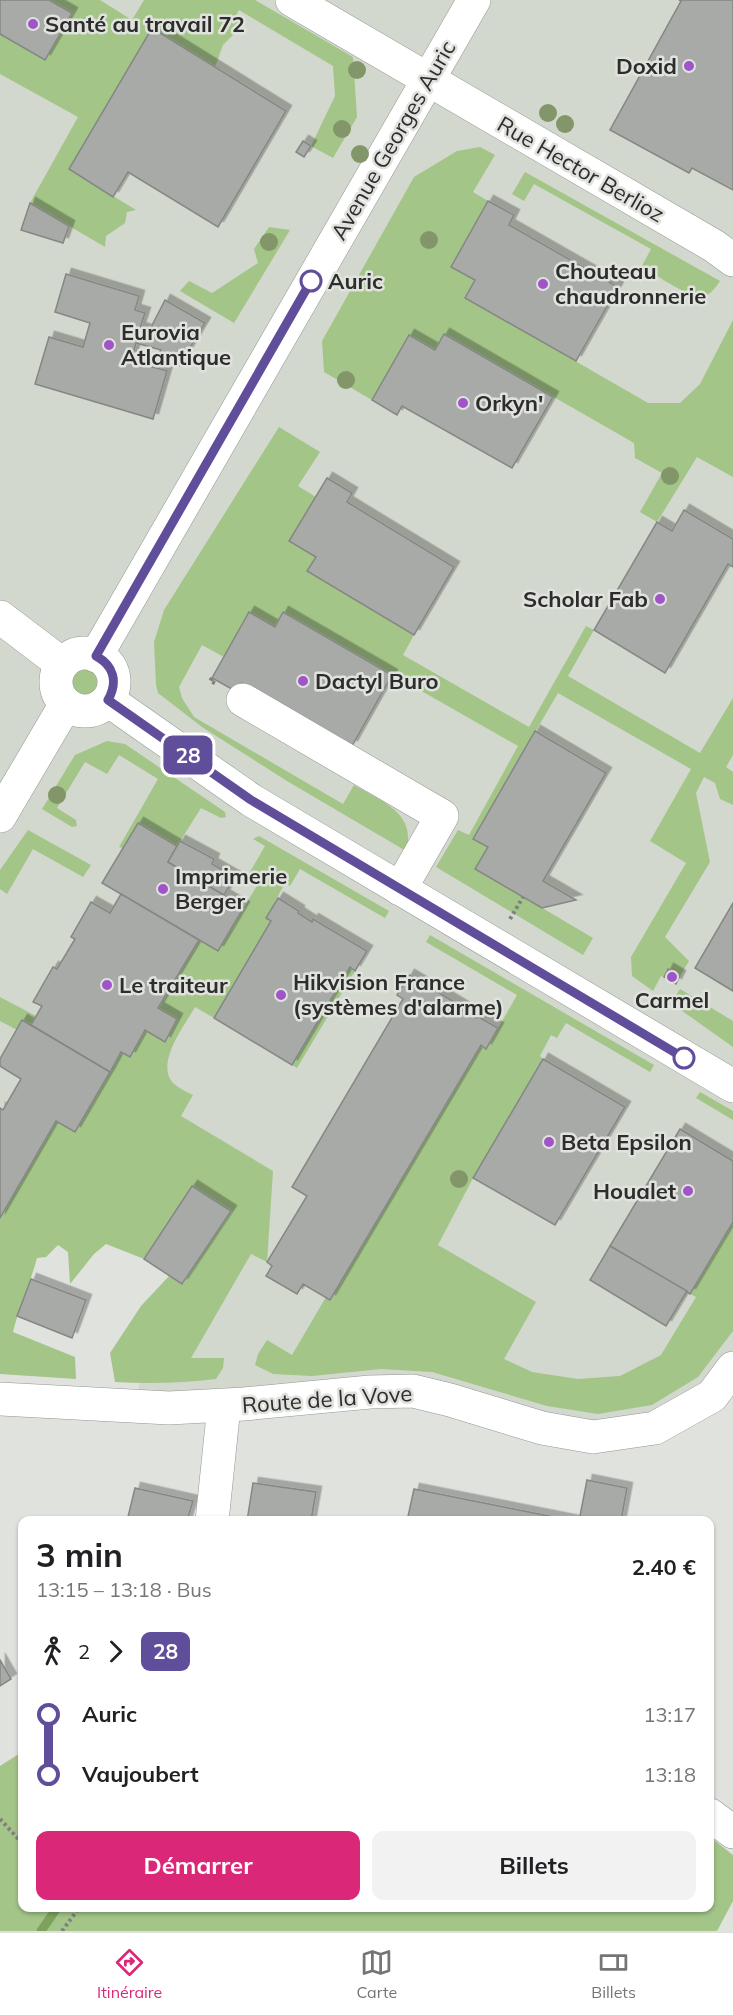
<!DOCTYPE html>
<html lang="fr">
<head>
<meta charset="utf-8">
<style>
	body { margin:0; font-family:Mulish,sans-serif; background:#f2f2f2; color:#202124; height:100vh; display:flex; flex-direction:column; font-size:22px; white-space:nowrap }
	* { box-sizing:border-box; margin:0 }
	p { font-size:20px; color:#757577 }
	.icon { flex:none; width:33px; height:33px; fill:none; stroke:currentColor; stroke-width:2; stroke-linecap:round; stroke-linejoin:round }
	.map { position:relative; flex:1; overflow:hidden }
	.details { position:absolute; left:18px; top:1516px; width:696px; height:396px; display:flex; flex-direction:column; background:#fff; border-radius:12px; box-shadow:0 2px 4px #0004 }
	.details>* { flex:none }
	.badge { padding:0 12px; border-radius:9px; font-size:21px; line-height:39px }
	.map>.badge { position:absolute; translate:-50% -50%; box-shadow:0 0 0 3px #fff }
	.legs { display:flex; align-items:center; gap:9px; height:66px; padding:0 18px; font-size:20px }
	.legs p { margin-inline-start:auto }
	.overview { display:flex; align-items:center; justify-content:space-between; height:102px; padding:0 18px }
	h1 { font-size:33px; font-weight:700; line-height:45px }
	.primary-button { display:flex; gap:12px; margin-top:auto; padding:12px 18px }
	.primary-button a { flex:1; height:69px; border-radius:12px; background:#db2777; color:#fff; font-size:24px; font-weight:700; line-height:69px; text-align:center }
	.primary-button a+a { background:#f2f2f2; color:#202124 }
	ul { padding:0 18px; list-style:none }
	li { display:flex; align-items:center; gap:21px; height:60px; font-size:22px }
	li i { display:grid; place-items:center; width:9px; height:100%; margin:0 8px; background:currentColor }
	li i::after { content:''; width:15px; height:15px; margin:-8px; border:4px solid; border-radius:50%; background:#fff }
	li p { margin-inline-start:auto }
	li:first-child i { background:linear-gradient(#0000 50%,currentColor 0) }
	li:last-child i { background:linear-gradient(currentColor 50%,#0000 0) }
	.tab-bar { display:flex; justify-content:space-around; align-items:center; height:84px; border-top:2px solid #e0e0e0; background:#fff; font-size:16px; color:#757577 }
	.tab-bar a { display:grid; justify-items:center; gap:3px }
	.tab-bar .selected { color:#db2777 }
	.map>svg:first-child { display:block }
	.built { fill:#d2d8cd }
	.green { fill:#a3c588 }
	.lines { fill:none; stroke-linecap:round; stroke-linejoin:round }
	.stream { stroke:#7ca25b; stroke-width:9 }
	.building { fill:#a8aaa7; stroke:#858784; stroke-width:1.5; filter:url(#shadow) }
	.minor-casing { stroke:#939692; stroke-width:34 }
	.path { stroke:#80817f; stroke-width:4; stroke-dasharray:3 3; stroke-linecap:butt }
	.minor { stroke:#fff; stroke-width:33 }
	.tree { fill:#829669 }
	.line-1-casing { stroke:#fff; stroke-width:14 }
	.line-1 { stroke:#614e9b; stroke-width:9 }
	.poi-dot { fill:#9f55c8; stroke:#e0e2de; stroke-width:2 }
	.stop-1-dot { fill:#fff; stroke:#614e9b; stroke-width:3 }
	.labels { text-anchor:middle; stroke-width:5; stroke-linejoin:round; paint-order:stroke }
	.poi-label { font-size:22px; font-weight:bold; fill:#2d2d2c; stroke:#e0e2de; text-anchor:start }
	.street-label { font-size:22px; fill:#2d2d2c; stroke:#e0e2de }
	.stop-label { font-size:22px; font-weight:bold; fill:#2d2d2c; stroke:#e0e2de; text-anchor:start }
</style>
</head>
<body>
<div class="map">
<svg width="733" height="1931" viewBox="0 0 733 1931">
	<defs>
		<filter id="shadow"><feDropShadow dx="5.5" dy="-5.5" stdDeviation="0" flood-color="#0004"/></filter>
	</defs>
	<rect width="100%" height="100%" fill="#e0e2de"/>
	<polygon class="built" points="0,0 733,0 733,1368 712,1396 593,1437 450,1400 138,1407 139,1384 249,1219 112,1129 0,1275"/>
	<g class="green">
		<polygon points="49,0 100,0 132,20 144,0 255,0 353,57 357,117 333,158 311,146 335,96 333,66 239,10 237,13 240,28 223,45 215,67 152,29 69,169 136,210 127,212 125,223 106,236 105,247 30,203 78,117 0,74 0,34 44,60 72,14"/>
		<polygon points="480,147 495,155 473,192 488,201 451,267 475,280 466,298 648,403 680,403 700,384 733,320 733,477 697,457 657,522 640,512 662,473 635,458 634,443 444,334 435,350 409,335 372,400 324,372 322,341 414,177 457,151"/>
		<path d="M525 172 720 281C715 288 711 295 702 296 688 298 655 274 642 266L651 249 534 184 524 201 512 194Z"/>
		<polygon points="269,227 290,230 234,323 180,291 189,281 212,293 258,263 254,249"/>
		<path d="M279 427 320 452 298 486 316 497 290 541 316 557 308 571 414 635 403 655 529 727 586 626 594 630 568 676 700 753 733 698V755L726 767 733 772V805L720 799 715 783 704 777 696 793 710 862 665 937 689 961 680 976 668 970 664 977 661 976 653 991 632 976 631 957 686 863 650 841 691 769 558 693 473 838 488 847 476 869 593 938 583 955 436 867 458 830 469 835 518 746 283 612 275 627 249 612 224 657 202 645 179 687 182 698 194 717 343 804 354 785C375 798 408 809 408 837 408 843 409 846 406 851L287 781 202 727 158 693 156 685 154 642 164 610Z"/>
		<circle cx="85" cy="682" r="18"/>
		<polygon points="107,741 125,744 225,812 226,817 221,818 201,808 177,846 138,823 123,848 119,847 158,779 119,755 107,774 85,762 57,808 76,820 77,826 72,827 42,809 75,755"/>
		<polygon points="28,830 91,865 83,877 33,849 7,894 0,889 0,870"/>
		<path d="M259 836 389 911 385 918 300 869 290 886 285 883 266 918 271 921 214 1018 195 1007C185 1025 155 1063 173 1083 178 1088 187 1092 193 1095L181 1116 273 1171 267 1262 251 1254 191 1358H224L223 1368 216 1379C183 1383 148 1384 115 1382L110 1353 141 1306 169 1276 183 1284 230 1211 192 1186 144 1259 106 1244 94 1254 70 1284 68 1252 58 1245 46 1257 37 1258C30 1284 19 1307 13 1332L75 1357 76 1379 0 1374V1218L56 1121 75 1132 121 1052 130 1057 145 1030 165 1041 177 1019 158 1008 199 940 218 951 258 884 247 877 265 846 253 839Z"/>
		<polygon points="430,935 654,1065 650,1072 566,1023 557,1038 551,1035 540,1056 543,1059 473,1178 438,1245 536,1302 504,1359 532,1372 578,1379 620,1376 661,1355 696,1297 690,1294 733,1222 733,1331 698,1377 652,1405 598,1414 547,1406 432,1372 381,1369 312,1376 273,1374 255,1365 258,1354 267,1340 292,1355 326,1297 330,1299 481,1045 487,1048 517,995 426,942"/>
		<polygon points="350,967 355,971 297,1068 292,1065"/>
		<polygon points="680,989 733,1021 733,1047 671,1003"/>
		<polygon points="0,997 36,1016 31,1025 22,1021 17,1030 0,1021"/>
		<polygon points="700,1092 733,1111 733,1120 696,1098"/>
		<polygon points="22,1752 22,1908 710,1908 710,1837 733,1855 733,1901 717,1931 0,1931 0,1766"/>
	</g>
	<g class="lines">
		<polyline class="stream" points="41,1931 57,1908"/>
	</g>
	<g class="building">
		<polygon points="0,0 49,0 72,13 45,60 0,34"/>
		<polygon points="679,0 733,0 733,190 692,168 689,173 610,130 681,1"/>
		<polygon points="152,28 286,111 218,227 128,172 113,197 69,169"/>
		<polygon points="303,141 311,146 304,157 296,152"/>
		<polygon points="488,201 514,215 509,225 618,287 576,361 465,298 475,280 451,267"/>
		<polygon points="30,203 69,226 63,243 21,230"/>
		<polygon points="66,274 139,296 135,310 145,313 140,328 149,331 165,300 205,323 179,366 159,354 161,350 136,343 131,361 167,371 153,419 35,384 49,337 83,347 90,323 55,312"/>
		<polygon points="444,334 553,397 512,468 402,406 397,415 372,400 409,335 435,350"/>
		<polygon points="327,478 352,493 347,502 454,567 414,635 307,571 316,557 289,541"/>
		<polygon points="684,510 733,539 733,567 728,564 665,673 594,630 657,522 672,531"/>
		<polygon points="249,612 275,627 283,612 392,675 352,746 242,683 237,692 212,678"/>
		<polygon points="535,731 606,773 543,881 576,900 542,908 475,869 488,847 473,839"/>
		<polygon points="138,823 177,846 168,862 244,907 218,951 102,883"/>
		<polygon points="180,841 214,859 212,864 235,877 224,895 168,862"/>
		<polygon points="121,894 199,940 158,1008 177,1019 165,1042 145,1030 130,1057 121,1052 110,1072 31,1025 42,1006 33,1002 53,967 57,969 75,939 71,937 91,902 110,913"/>
		<polygon points="278,898 299,911 298,913 312,922 313,919 367,951 355,971 350,967 292,1065 214,1018 271,921 266,918"/>
		<polygon points="733,903 733,991 695,968"/>
		<polygon points="668,969 680,976 676,984 664,977"/>
		<polygon points="409,975 463,1007 461,1010 476,1018 477,1016 498,1028 486,1049 481,1045 330,1300 303,1284 297,1294 266,1276 272,1266 267,1262 307,1196 292,1187 403,999 397,995"/>
		<polygon points="22,1020 110,1072 75,1132 56,1121 0,1218 0,1108 3,1110 21,1079 0,1066 0,1059"/>
		<polygon points="543,1059 625,1107 555,1225 473,1178"/>
		<polygon points="680,1129 733,1161 733,1222 690,1294 610,1246"/>
		<polygon points="192,1186 231,1211 182,1284 144,1259"/>
		<polygon points="610,1246 687,1291 666,1326 590,1280"/>
		<polygon points="31,1279 86,1300 72,1338 17,1316"/>
		<polygon points="587,1480 627,1488 621,1521 579,1521"/>
		<polygon points="253,1483 316,1492 311,1521 247,1521"/>
		<polygon points="135,1488 193,1501 187,1521 127,1521"/>
		<polygon points="414,1489 574,1521 407,1521"/>
		<polygon points="0,1660 11,1679 0,1686"/>
	</g>
	<g class="lines">
		<defs>
			<g id="minor">
				<polyline points="292,0 714,246 733,260"/>
				<polyline points="0,617 62,664"/>
				<circle cx="85" cy="682" r="29"/>
				<polyline points="96,656 474,0"/>
				<polyline points="108,700 251,800 733,1086"/>
				<polyline points="243,700 442,816 400,889"/>
				<polyline points="0,816 66,704"/>
				<polyline points="0,1399 169,1408 244,1404 370,1392 413,1391 450,1400 542,1428 593,1437 655,1428 712,1396 733,1368"/>
				<polyline points="212,1521 224,1406"/>
				<polyline points="710,1815 733,1832"/>
			</g>
		</defs>
		<use href="#minor" class="minor-casing"/>
		<g class="path">
			<polyline points="212,678 210,681 217,684"/>
			<polyline points="510,919 523,897"/>
			<polyline points="0,1819 22,1843"/>
			<polyline points="62,1931 79,1908"/>
		</g>
		<use href="#minor" class="minor"/>
	</g>
	<g class="tree">
		<circle cx="357" cy="70" r="9"/>
		<circle cx="548" cy="113" r="9"/>
		<circle cx="565" cy="124" r="9"/>
		<circle cx="342" cy="129" r="9"/>
		<circle cx="360" cy="154" r="9"/>
		<circle cx="429" cy="240" r="9"/>
		<circle cx="269" cy="242" r="9"/>
		<circle cx="346" cy="380" r="9"/>
		<circle cx="670" cy="476" r="9"/>
		<circle cx="57" cy="795" r="9"/>
		<circle cx="459" cy="1179" r="9"/>
	</g>
	<g class="lines">
		<defs>
			<path id="line-1" d="M311 281 96 656C114 666 118 682 108 700L251 800 684 1058"/>
		</defs>
		<use href="#line-1" class="line-1-casing"/>
		<use href="#line-1" class="line-1"/>
	</g>
	<g class="poi-dot">
		<circle cx="33" cy="24" r="6"/>
		<circle cx="689" cy="66" r="6"/>
		<circle cx="543" cy="284" r="6"/>
		<circle cx="109" cy="345" r="6"/>
		<circle cx="463" cy="403" r="6"/>
		<circle cx="660" cy="599" r="6"/>
		<circle cx="303" cy="681" r="6"/>
		<circle cx="163" cy="889" r="6"/>
		<circle cx="672" cy="977" r="6"/>
		<circle cx="107" cy="985" r="6"/>
		<circle cx="281" cy="995" r="6"/>
		<circle cx="549" cy="1142" r="6"/>
		<circle cx="688" cy="1191" r="6"/>
	</g>
	<g class="stop-1-dot">
		<circle cx="311" cy="281" r="10"/>
		<circle cx="684" cy="1058" r="10"/>
	</g>
	<g class="labels">
		<g class="poi-label">
			<text x="45" y="32">Santé au travail 72</text>
			<text x="677" y="74" text-anchor="end">Doxid</text>
			<text x="555" y="279">Chouteau<tspan x="555" dy="25">chaudronnerie</tspan></text>
			<text x="121" y="340">Eurovia<tspan x="121" dy="25">Atlantique</tspan></text>
			<text x="475" y="411">Orkyn'</text>
			<text x="648" y="607" text-anchor="end">Scholar Fab</text>
			<text x="315" y="689">Dactyl Buro</text>
			<text x="175" y="884">Imprimerie<tspan x="175" dy="25">Berger</tspan></text>
			<text x="293" y="990">Hikvision France<tspan x="293" dy="25">(systèmes d'alarme)</tspan></text>
			<text x="119" y="993">Le traiteur</text>
			<text x="672" y="1008" text-anchor="middle">Carmel</text>
			<text x="561" y="1150">Beta Epsilon</text>
			<text x="676" y="1199" text-anchor="end">Houalet</text>
		</g>
		<g class="street-label">
			<text transform="translate(393 140) rotate(-60)" y="8">Avenue Georges Auric</text>
			<text transform="translate(581 169) rotate(30)" y="8">Rue Hector Berlioz</text>
			<text transform="translate(327 1399) rotate(-4)" y="8">Route de la Vove</text>
		</g>
		<g class="stop-label">
			<text x="328" y="289">Auric</text>
		</g>
	</g>
</svg>
<b class="badge" style="left:188px;top:755px;background:#614e9b;color:#fff">28</b>
<section class="details">
<div class="overview"><div><h1>3 min</h1><p>13:15 – 13:18 · Bus</p></div><b>2.40 €</b></div>
<div class="legs"><svg class="icon" aria-label="walk" viewBox="0 0 24 24"><circle cx="13" cy="4" r="2"/><path d="M13 8l-2 6 4 7M11 14l-3 7M7 12l3-4h3l4 4"/></svg>2<svg class="icon" aria-label="forward" viewBox="0 0 24 24"><path d="M9 5l7 7-7 7"/></svg><b class="badge" style="background:#614e9b;color:#fff">28</b></div>
<ul>
<li><i style="color:#614e9b"></i><b>Auric</b><p>13:17</p></li>
<li><i style="color:#614e9b"></i><b>Vaujoubert</b><p>13:18</p></li>
</ul>
<div class="primary-button"><a>Démarrer</a><a>Billets</a></div>
</section>
</div>
<nav class="tab-bar">
<a class="selected"><svg class="icon" aria-label="directions" viewBox="0 0 24 24"><path d="M12 3l9 9-9 9-9-9zM9 14v-3h6M13 9l2 2-2 2"/></svg>Itinéraire</a>
<a><svg class="icon" aria-label="map" viewBox="0 0 24 24"><path d="M3 6l6-2 6 2 6-2v14l-6 2-6-2-6 2zM9 4v14M15 6v14"/></svg>Carte</a>
<a><svg class="icon" aria-label="tickets" viewBox="0 0 24 24"><path d="M3 7h18v10H3zM15 7v10"/></svg>Billets</a>
</nav>
</body>
</html>
